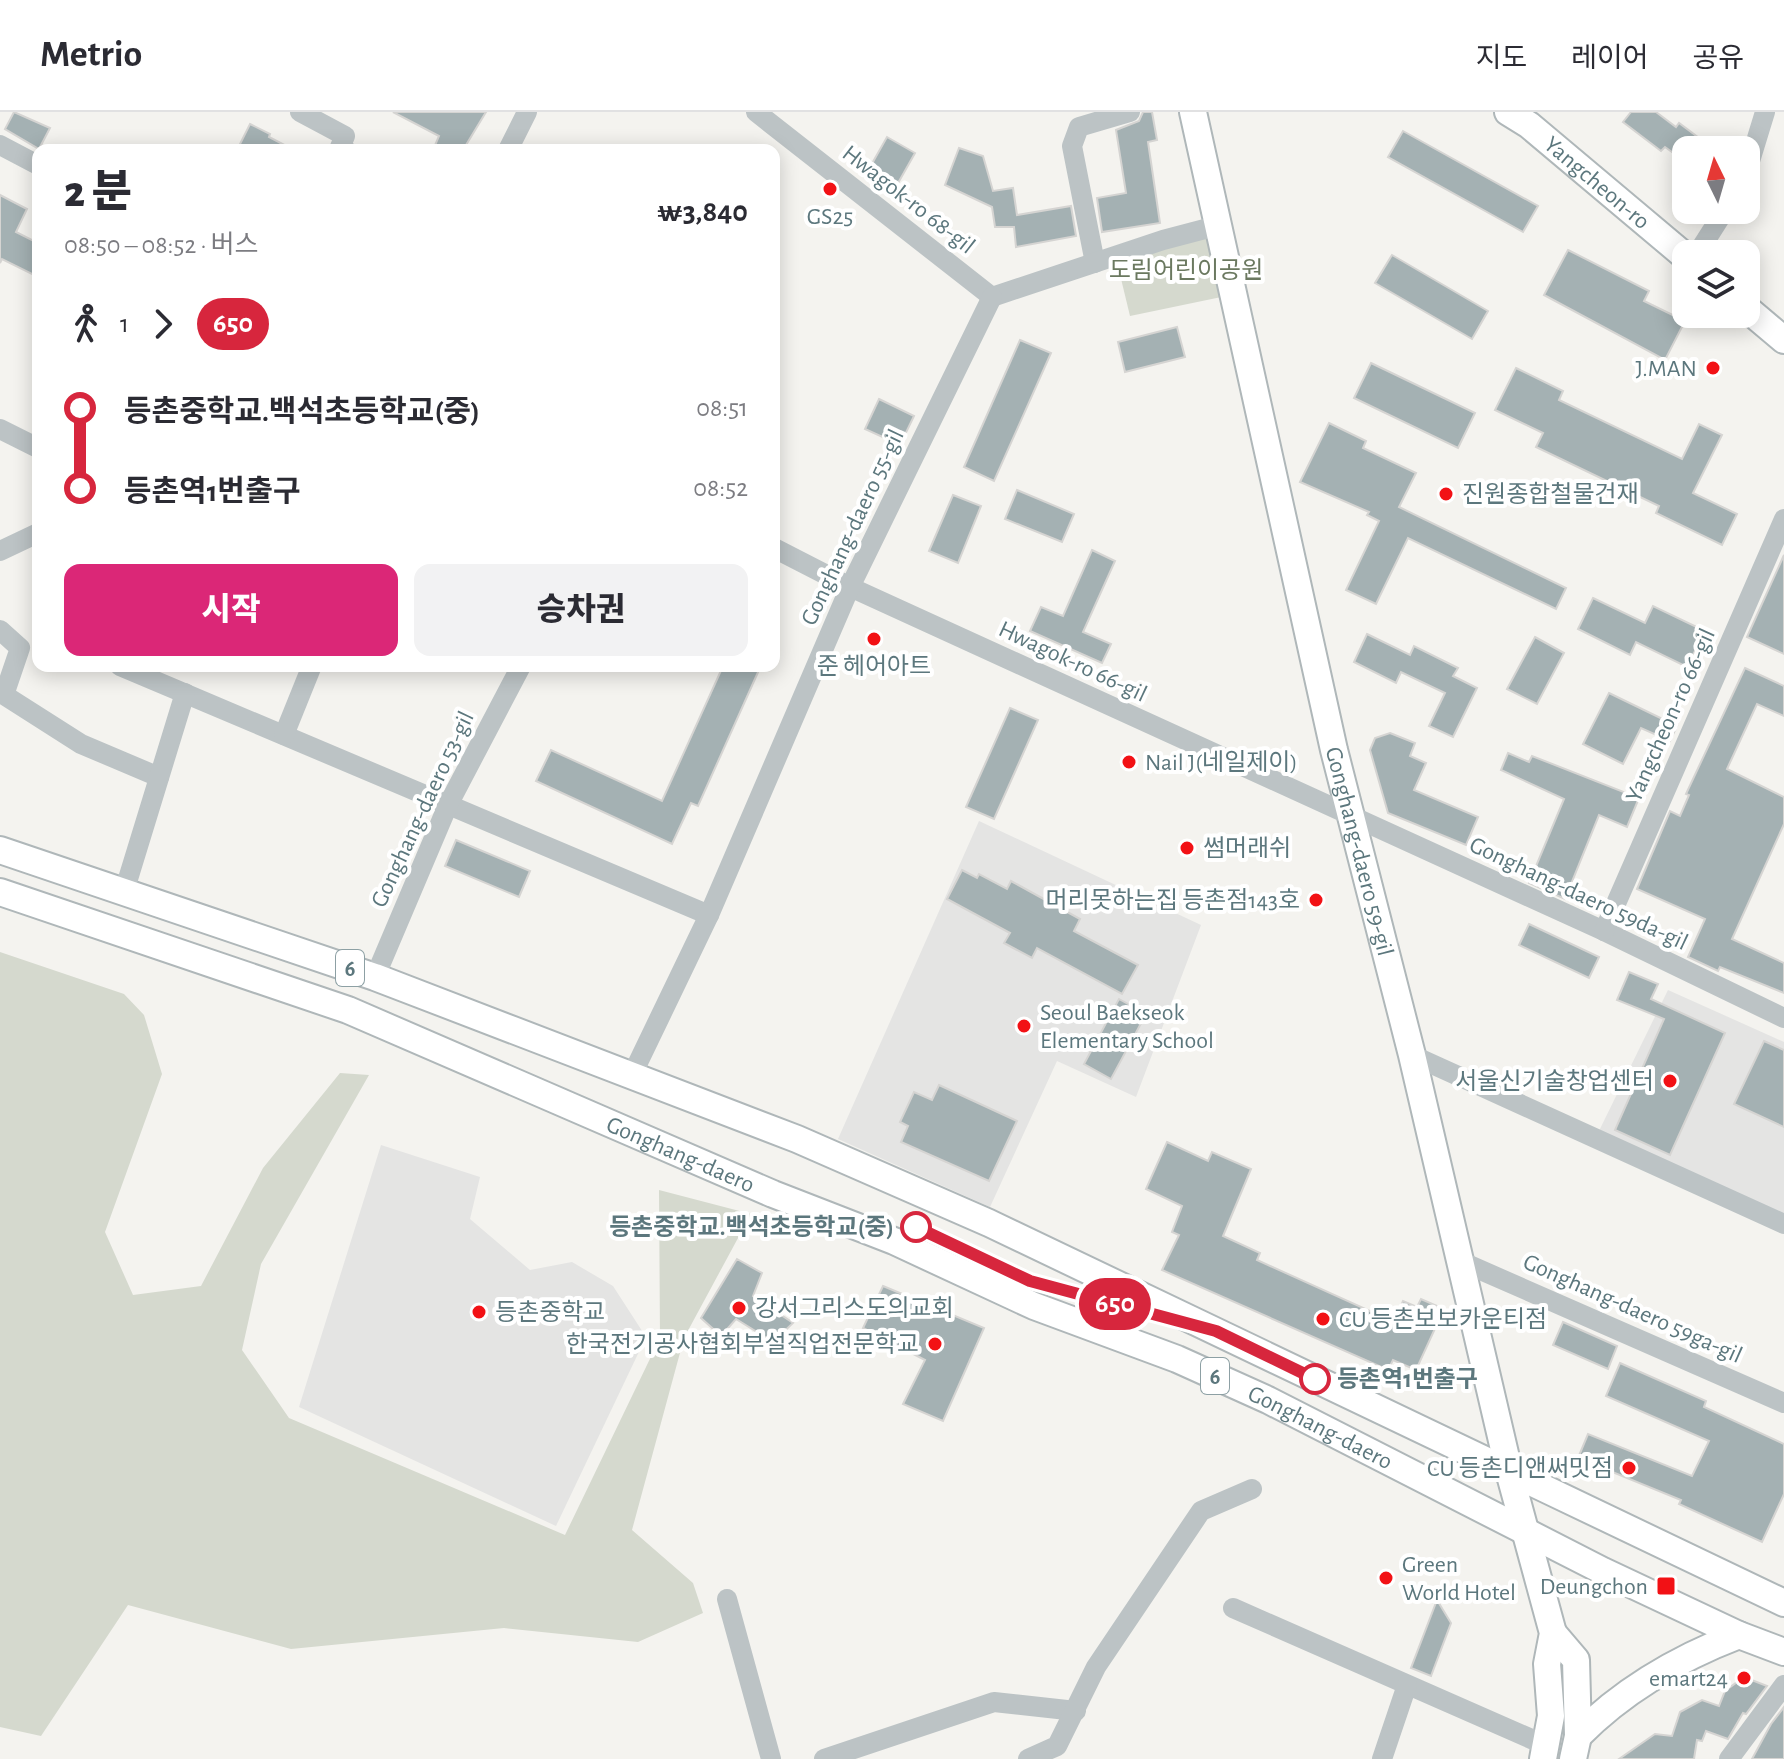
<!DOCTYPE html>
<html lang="ko">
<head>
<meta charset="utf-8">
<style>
	body { margin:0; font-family:"Alegreya Sans","Noto Sans KR",sans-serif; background:#f2f2f3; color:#2b2b33; height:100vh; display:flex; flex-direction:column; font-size:30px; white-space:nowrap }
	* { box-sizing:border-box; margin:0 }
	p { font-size:26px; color:#7c7c81 }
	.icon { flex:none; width:44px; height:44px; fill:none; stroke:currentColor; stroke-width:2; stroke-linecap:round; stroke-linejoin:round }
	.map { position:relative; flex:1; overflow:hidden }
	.panel { position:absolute; left:32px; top:32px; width:748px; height:528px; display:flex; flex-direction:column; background:#fff; border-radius:16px; box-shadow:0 4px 20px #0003 }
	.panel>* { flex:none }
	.badge { padding:0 16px; border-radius:26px; font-size:28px; line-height:52px }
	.needle { width:52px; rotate:355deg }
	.controls { position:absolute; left:1672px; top:24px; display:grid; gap:16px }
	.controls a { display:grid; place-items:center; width:88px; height:88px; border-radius:16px; background:#fff; box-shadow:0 4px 20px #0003; font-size:40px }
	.map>.badge { position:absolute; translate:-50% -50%; box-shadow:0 0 0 4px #fff }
	.legs { display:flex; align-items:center; gap:12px; height:88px; padding:0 32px; font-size:26px }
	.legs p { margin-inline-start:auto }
	.headline { display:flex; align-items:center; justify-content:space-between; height:136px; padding:0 32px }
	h1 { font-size:44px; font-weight:800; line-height:60px }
	.button { display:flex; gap:16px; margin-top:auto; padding:16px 32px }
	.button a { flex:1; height:92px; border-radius:16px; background:#db2777; color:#fff; font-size:32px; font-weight:800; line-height:92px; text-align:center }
	.button a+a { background:#f2f2f3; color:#2b2b33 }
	ul { padding:0 32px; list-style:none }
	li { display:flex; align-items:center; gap:28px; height:80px; font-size:30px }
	li i { display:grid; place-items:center; width:12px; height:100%; margin:0 10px; background:currentColor }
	li i::after { content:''; width:20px; height:20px; margin:-10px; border:6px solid; border-radius:50%; background:#fff }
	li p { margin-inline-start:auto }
	li:first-child i { background:linear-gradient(#0000 50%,currentColor 0) }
	li:last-child i { background:linear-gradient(currentColor 50%,#0000 0) }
	header { display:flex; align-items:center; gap:48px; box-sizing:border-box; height:112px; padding:0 40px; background:#fff; border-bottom:2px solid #e1e1e2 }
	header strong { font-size:38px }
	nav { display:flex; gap:44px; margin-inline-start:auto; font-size:28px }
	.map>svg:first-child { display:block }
	.built { fill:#e4e4e3 }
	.green { fill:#d5d9ce }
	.building { fill:#a4b1b3; stroke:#d5d4d2; stroke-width:2 }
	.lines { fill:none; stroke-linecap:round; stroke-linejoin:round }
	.major-casing { stroke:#afb7b9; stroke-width:30 }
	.minor { stroke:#bcc3c5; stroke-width:20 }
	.major { stroke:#fff; stroke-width:26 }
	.line-1-casing { stroke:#fff; stroke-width:18 }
	.line-1 { stroke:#d7263d; stroke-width:12 }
	.poi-dot { fill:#f21115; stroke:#fff; stroke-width:3 }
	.stop-1-dot { fill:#fff; stroke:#d7263d; stroke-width:4 }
	.labels { text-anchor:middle; stroke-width:8; stroke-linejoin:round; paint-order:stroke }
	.shield { fill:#fff; stroke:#8da0a4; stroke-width:2 }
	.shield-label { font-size:22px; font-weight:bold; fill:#5c777d }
	.street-label { font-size:24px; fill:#5c777d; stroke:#fff }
	.poi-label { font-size:24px; fill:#5c777d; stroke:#fff; text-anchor:start }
	.park-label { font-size:24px; fill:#6b7960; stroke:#fff }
	.stop-label { font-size:24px; font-weight:bold; fill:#5c777d; stroke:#fff; text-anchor:end }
</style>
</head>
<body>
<header>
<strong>Metrio</strong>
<nav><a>지도</a><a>레이어</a><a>공유</a></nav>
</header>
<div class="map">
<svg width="1784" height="1647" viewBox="0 0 1784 1647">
	<rect width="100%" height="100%" fill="#f4f3ef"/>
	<g class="built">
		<polygon points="979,709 1201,813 1136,985 1057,949 990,1095 838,1027"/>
		<polygon points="1668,878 1784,930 1784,1106 1598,1021"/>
		<polygon points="381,1033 480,1065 470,1107 530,1158 572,1150 613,1174 646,1225 556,1414 299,1295"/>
	</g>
	<g class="green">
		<polygon points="1216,116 1231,183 1130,204 1116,146"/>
		<polygon points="0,840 124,882 144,903 162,962 105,1120 133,1183 201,1174 263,1056 340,961 369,963 261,1152 242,1238 289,1306 565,1423 660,1226 659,1078 751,1102 684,1226 632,1418 693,1471 703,1501 638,1530 504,1516 291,1537 128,1493 41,1624 0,1615"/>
	</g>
	<g class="building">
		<polygon points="14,0 50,16 39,37 5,17"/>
		<polygon points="393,0 486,0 463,38 433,38 439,24"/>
		<polygon points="1143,0 1152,0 1157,28 1148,30 1160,111 1102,120 1097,86 1126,81 1116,18 1139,9"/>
		<polygon points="1631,0 1656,0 1676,15 1679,11 1715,38 1686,38 1686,50 1665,35 1661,39 1623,10"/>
		<polygon points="250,12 270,22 269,25 294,38 237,38"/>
		<polygon points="1403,19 1538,94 1523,120 1388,45"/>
		<polygon points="887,25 915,41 893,80 865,64"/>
		<polygon points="959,36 983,44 993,79 1013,76 1017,103 1071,94 1076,124 1016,135 1014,115 995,115 992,95 945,73"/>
		<polygon points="0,83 27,97 16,120 38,131 38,165 2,147 0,151"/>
		<polygon points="1568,138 1649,179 1644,189 1685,209 1665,248 1544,183"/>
		<polygon points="1392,143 1488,199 1472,227 1375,171"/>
		<polygon points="1177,215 1185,245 1125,260 1118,230"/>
		<polygon points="1020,228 1051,241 994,369 964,355"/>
		<polygon points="1371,251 1475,301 1458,336 1354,286"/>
		<polygon points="1516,256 1563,279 1559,288 1682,347 1699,312 1722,323 1693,381 1737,402 1722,433 1656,401 1659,394 1536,335 1543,321 1495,298"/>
		<polygon points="879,287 914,304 900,333 865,317"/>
		<polygon points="1329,311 1366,329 1363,336 1416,361 1399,395 1566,476 1556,497 1408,426 1376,492 1346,478 1379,409 1367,403 1369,400 1300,370"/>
		<polygon points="1017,378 1074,402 1062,430 1005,407"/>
		<polygon points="953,383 981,394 958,451 929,439"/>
		<polygon points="1092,438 1115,449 1083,520 1111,532 1102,551 1030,519 1041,495 1063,504"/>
		<polygon points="1784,443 1784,542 1747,525"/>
		<polygon points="1593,486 1645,511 1653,494 1705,519 1687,555 1636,530 1630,543 1578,517"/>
		<polygon points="1367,522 1410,543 1414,534 1458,556 1453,564 1477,576 1453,625 1429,614 1445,581 1401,560 1396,571 1354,550"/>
		<polygon points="1535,525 1564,541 1537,592 1507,577"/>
		<polygon points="723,554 759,558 698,694 691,691 672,732 536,669 551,638 662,689"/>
		<polygon points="1745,556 1784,574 1784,604 1757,592 1727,657 1784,685 1784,712 1732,827 1784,851 1784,881 1720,855 1718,859 1688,845 1705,807 1637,777 1670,699 1680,704 1689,683 1686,682"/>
		<polygon points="1609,581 1677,614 1670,629 1641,616 1623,652 1583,632"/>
		<polygon points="1010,596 1038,608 994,707 966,695"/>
		<polygon points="1390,621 1415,631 1410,644 1426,651 1414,678 1478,705 1466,733 1388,701 1370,638 1375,626"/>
		<polygon points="1508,641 1529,650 1532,644 1639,686 1627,715 1599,703 1565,787 1529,771 1564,687 1501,658"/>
		<polygon points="456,728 530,759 519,785 445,754"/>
		<polygon points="962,758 977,766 979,762 1007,777 1011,769 1080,807 1074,819 1138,853 1122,882 1037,836 1032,846 1004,831 1010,821 947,787"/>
		<polygon points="1529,812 1599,845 1589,866 1519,833"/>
		<polygon points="1629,860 1658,872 1651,887 1725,921 1670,1043 1615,1018 1664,907 1617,888"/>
		<polygon points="1119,887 1146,902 1111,967 1084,952"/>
		<polygon points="1764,929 1784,938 1784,1015 1734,992"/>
		<polygon points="939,973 1017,1009 989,1069 901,1030 908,1014 900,1010 914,980 932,988"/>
		<polygon points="1167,1030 1208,1049 1212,1040 1251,1057 1223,1124 1260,1141 1257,1148 1394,1210 1403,1189 1417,1195 1421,1187 1444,1197 1416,1258 1393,1248 1388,1258 1162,1158 1179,1123 1172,1120 1182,1094 1146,1077"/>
		<polygon points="737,1147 762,1161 753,1184 793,1211 773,1230 736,1207 721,1224 701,1206"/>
		<polygon points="883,1174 984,1216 943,1309 903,1292 925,1248 863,1216"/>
		<polygon points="1563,1210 1617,1234 1608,1257 1553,1233"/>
		<polygon points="1620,1251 1706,1289 1704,1295 1784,1332 1784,1382 1762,1430 1679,1392 1681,1388 1578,1346 1588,1322 1692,1364 1709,1329 1606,1284"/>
		<polygon points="1437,1488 1451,1511 1431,1564 1411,1556"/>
		<polygon points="1744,1565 1767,1574 1746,1602 1743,1601 1728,1627 1706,1619 1702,1629 1697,1628 1694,1647 1619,1647 1655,1622 1672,1624 1680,1600 1702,1588 1719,1594 1725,1579"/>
		<polygon points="1784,1595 1784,1647 1752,1647 1771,1612"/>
	</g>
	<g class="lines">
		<defs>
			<g id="major">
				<path id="s1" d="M1193 0 1334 638 1412 943 1510 1363 1553 1521 1547 1552 1551 1604 1543 1647"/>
				<path id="s2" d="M1508 0 1529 13 1686 145"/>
				<polyline points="1746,196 1784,228"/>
				<polyline points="0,738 375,865 797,1027 989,1111 1784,1491"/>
				<path id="s3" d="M0 780 348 898 773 1082 894 1129 1034 1194 1177 1247 1268 1288 1603 1459 1739 1523 1784 1540"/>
				<polyline points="1553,1521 1576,1548 1578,1624 1573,1647"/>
				<path d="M1578 1624C1623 1578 1679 1546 1739 1523"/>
			</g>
		</defs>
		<use href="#major" class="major-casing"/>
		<g class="minor">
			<polyline points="300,0 345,24 340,35 346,38"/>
			<polyline points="756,0 992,185"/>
			<polyline points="0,33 38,53"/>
			<polyline points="508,38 527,0"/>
			<polyline points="1746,62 1765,0"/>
			<polyline points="1697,142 1725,98"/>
			<polyline points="1095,151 1072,34 1079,15 1130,0"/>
			<polyline points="992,185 1163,128 1220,113"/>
			<polyline points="0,317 38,336"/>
			<polyline points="774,436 850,475 1604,819 1784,906"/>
			<polyline points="0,439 38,421"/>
			<polyline points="0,518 20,536 4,583 81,632 159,665"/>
			<polyline points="120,554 709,803"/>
			<polyline points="284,623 311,556"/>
			<polyline points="124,780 185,581"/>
			<polyline points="1604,819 1784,407"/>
			<polyline points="375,865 448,693 521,554"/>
			<polyline points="1412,943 1784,1112"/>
			<polyline points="633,961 709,803 850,475 992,185"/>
			<polyline points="1460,1149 1784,1291"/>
			<polyline points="727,1487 771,1647"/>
			<polyline points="1233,1496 1545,1633"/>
			<polyline points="824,1647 994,1590 1076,1599"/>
			<polyline points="1028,1647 1057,1634 1096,1555 1201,1399 1252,1377"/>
			<polyline points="1382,1647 1407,1573"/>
			<polyline points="1729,1647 1784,1573"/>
		</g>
		<use href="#major" class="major"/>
	</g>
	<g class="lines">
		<defs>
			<polyline id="line-1" points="916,1115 1030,1169 1216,1219 1315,1267"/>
		</defs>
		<use href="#line-1" class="line-1-casing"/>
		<use href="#line-1" class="line-1"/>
	</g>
	<g class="poi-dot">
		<circle cx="830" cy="77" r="8"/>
		<circle cx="1713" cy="256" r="8"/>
		<circle cx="1446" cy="382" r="8"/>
		<circle cx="874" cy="527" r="8"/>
		<circle cx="1129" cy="650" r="8"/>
		<circle cx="1187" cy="736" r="8"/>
		<circle cx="1316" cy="788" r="8"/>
		<circle cx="1024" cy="914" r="8"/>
		<circle cx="1670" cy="969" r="8"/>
		<circle cx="739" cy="1196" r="8"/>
		<circle cx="479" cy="1200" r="8"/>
		<circle cx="1323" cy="1207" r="8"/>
		<circle cx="935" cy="1232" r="8"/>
		<circle cx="1629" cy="1356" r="8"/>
		<circle cx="1386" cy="1466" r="8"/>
		<rect x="1656" y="1464" width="20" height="20" rx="4"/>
		<circle cx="1744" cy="1566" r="8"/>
	</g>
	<g class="stop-1-dot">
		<circle cx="916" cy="1115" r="14"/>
		<circle cx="1315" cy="1267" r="14"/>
	</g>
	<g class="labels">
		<g class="shield">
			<rect x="336" y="838" width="28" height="36" rx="6"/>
			<rect x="1201" y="1246" width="28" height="36" rx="6"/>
		</g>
		<g class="shield-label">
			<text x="350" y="864">6</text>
			<text x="1215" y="1272">6</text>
		</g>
		<g class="street-label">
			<text dy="8" stroke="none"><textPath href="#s2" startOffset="114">Yangcheon-ro</textPath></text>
			<text transform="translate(909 87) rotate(38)" y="8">Hwagok-ro 68-gil</text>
			<text transform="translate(852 415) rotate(-65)" y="8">Gonghang-daero 55-gil</text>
			<text transform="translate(1073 549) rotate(25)" y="8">Hwagok-ro 66-gil</text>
			<text transform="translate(1670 603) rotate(-66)" y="8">Yangcheon-ro 66-gil</text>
			<text transform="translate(422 697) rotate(-65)" y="8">Gonghang-daero 53-gil</text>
			<text dy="8" stroke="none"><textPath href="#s1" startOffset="758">Gonghang-daero 59-gil</textPath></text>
			<text transform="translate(1579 781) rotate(25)" y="8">Gonghang-daero 59da-gil</text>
			<text dy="8" stroke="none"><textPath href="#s3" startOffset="730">Gonghang-daero</textPath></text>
			<text transform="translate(1633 1196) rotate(24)" y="8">Gonghang-daero 59ga-gil</text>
			<text dy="8" stroke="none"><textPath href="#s3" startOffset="1426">Gonghang-daero</textPath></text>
		</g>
		<g class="poi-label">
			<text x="830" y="112" text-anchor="middle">GS25</text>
			<text x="1697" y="264" text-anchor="end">J.MAN</text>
			<text x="1462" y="390">진원종합철물건재</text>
			<text x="874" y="562" text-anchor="middle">준 헤어아트</text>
			<text x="1145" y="658">Nail J(네일제이)</text>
			<text x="1203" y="744">썸머래쉬</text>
			<text x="1300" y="796" text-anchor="end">머리못하는집 등촌점143호</text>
			<text x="1040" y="908">Seoul Baekseok<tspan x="1040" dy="28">Elementary School</tspan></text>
			<text x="1654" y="977" text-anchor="end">서울신기술창업센터</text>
			<text x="755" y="1204">강서그리스도의교회</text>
			<text x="495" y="1208">등촌중학교</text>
			<text x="1339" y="1215">CU 등촌보보카운티점</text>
			<text x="919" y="1240" text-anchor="end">한국전기공사협회부설직업전문학교</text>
			<text x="1613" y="1364" text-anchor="end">CU 등촌디앤써밋점</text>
			<text x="1402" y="1460">Green<tspan x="1402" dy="28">World Hotel</tspan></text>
			<text x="1648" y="1482" text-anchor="end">Deungchon</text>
			<text x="1728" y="1574" text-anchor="end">emart24</text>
		</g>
		<g class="park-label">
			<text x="1186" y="166">도림어린이공원</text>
		</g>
		<g class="stop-label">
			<text x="894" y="1123">등촌중학교.백석초등학교(중)</text>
			<text x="1337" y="1275" text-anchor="start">등촌역1번출구</text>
		</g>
	</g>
</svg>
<div class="controls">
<a><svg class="needle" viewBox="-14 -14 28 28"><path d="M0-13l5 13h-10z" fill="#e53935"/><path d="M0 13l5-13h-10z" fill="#7c7c81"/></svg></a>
<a><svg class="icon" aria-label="layers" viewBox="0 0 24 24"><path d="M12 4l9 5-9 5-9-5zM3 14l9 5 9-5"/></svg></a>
</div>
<b class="badge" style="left:1115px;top:1192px;background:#d7263d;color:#fff">650</b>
<section class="panel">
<div class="headline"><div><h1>2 분</h1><p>08:50 – 08:52 · 버스</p></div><b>₩3,840</b></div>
<div class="legs"><svg class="icon" aria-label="walk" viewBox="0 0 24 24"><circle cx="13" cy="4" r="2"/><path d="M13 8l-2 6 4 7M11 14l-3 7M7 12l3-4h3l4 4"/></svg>1<svg class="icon" aria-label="forward" viewBox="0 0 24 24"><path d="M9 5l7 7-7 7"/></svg><b class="badge" style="background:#d7263d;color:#fff">650</b></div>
<ul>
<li><i style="color:#d7263d"></i><b>등촌중학교.백석초등학교(중)</b><p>08:51</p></li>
<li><i style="color:#d7263d"></i><b>등촌역1번출구</b><p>08:52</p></li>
</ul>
<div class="button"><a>시작</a><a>승차권</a></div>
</section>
</div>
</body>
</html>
